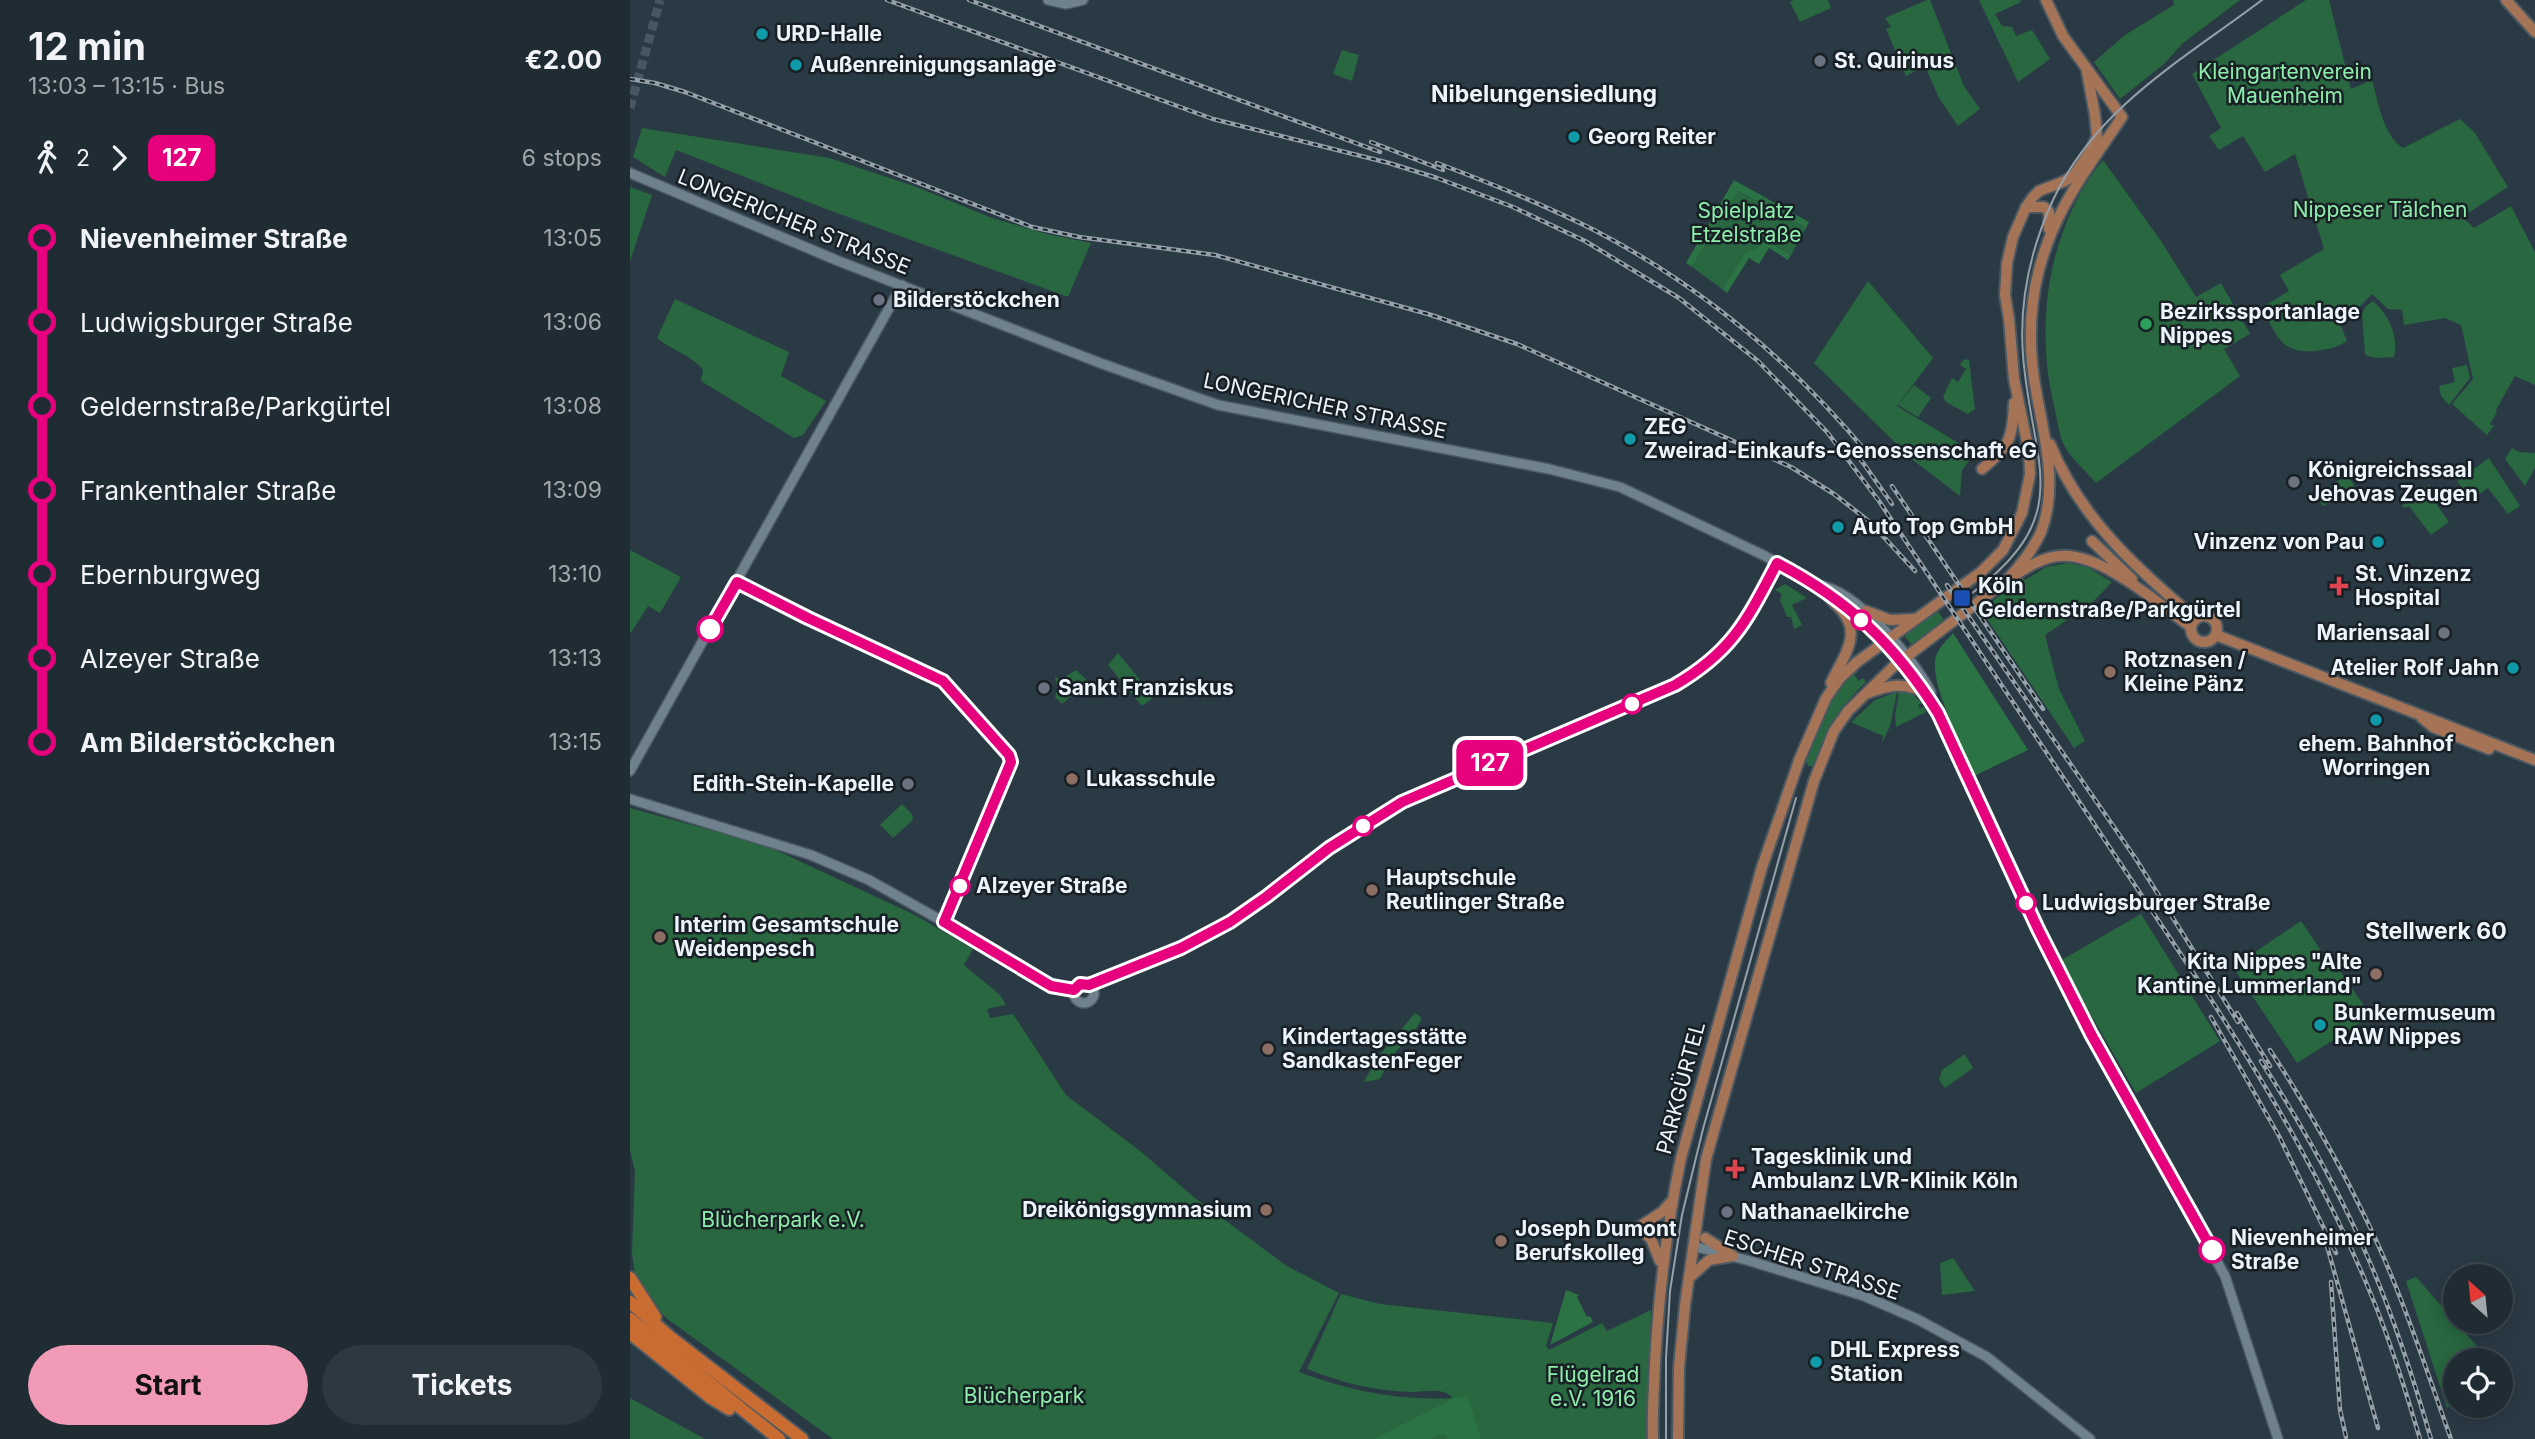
<!DOCTYPE html>
<html lang="en">
<head>
<meta charset="utf-8">
<style>
	body { margin:0; font-family:Inter,sans-serif; background:#2d3840; color:#f1f3f6; height:100vh; display:flex; flex-direction:column; font-size:26px; white-space:nowrap }
	* { box-sizing:border-box; margin:0 }
	p { font-size:23px; color:#a2a7ac }
	.icon { flex:none; width:38px; height:38px; fill:none; stroke:currentColor; stroke-width:2; stroke-linecap:round; stroke-linejoin:round }
	.map { position:relative; flex:1; overflow:hidden }
	.details { display:flex; flex-direction:column; background:#202c34; width:630px }
	.details>* { flex:none }
	.badge { padding:0 14px; border-radius:10px; font-size:24px; line-height:46px }
	.needle { width:46px; rotate:333deg }
	.controls { position:absolute; left:1813px; top:1264px; display:grid; gap:14px }
	.controls a { display:grid; place-items:center; width:70px; height:70px; border-radius:50%; background:#202c34; box-shadow:0 4px 18px #0003,0 0 0 2px #3d484f; font-size:35px }
	.map>.badge { position:absolute; translate:-50% -50%; box-shadow:0 0 0 4px #fff }
	.legs { display:flex; align-items:center; gap:10px; height:77px; padding:0 28px; font-size:23px }
	.legs p { margin-inline-start:auto }
	.headline { display:flex; align-items:center; justify-content:space-between; height:119px; padding:0 28px }
	h1 { font-size:38px; font-weight:700; line-height:52px }
	.action { display:flex; gap:14px; margin-top:auto; padding:14px 28px }
	.action a { flex:1; height:80px; border-radius:42px; background:#f09ab5; color:#111; font-size:28px; font-weight:700; line-height:80px; text-align:center }
	.action a+a { background:#2d3840; color:#f1f3f6 }
	ul { padding:0 28px; list-style:none }
	li { display:flex; align-items:center; gap:24px; height:84px; font-size:26px }
	li i { display:grid; place-items:center; width:10px; height:100%; margin:0 9px; background:currentColor }
	li i::after { content:''; width:18px; height:18px; margin:-9px; border:5px solid; border-radius:50%; background:#202c34 }
	li p { margin-inline-start:auto }
	li:first-child i { background:linear-gradient(#0000 50%,currentColor 0) }
	li:last-child i { background:linear-gradient(currentColor 50%,#0000 0) }
	main { display:flex; flex:1; min-height:0 }
	.map>svg:first-child { display:block }
	.green { fill:#28673f }
	.forest { fill:#2b7245 }
	.lines { fill:none; stroke-linecap:round; stroke-linejoin:round }
	.minor-tunnel { stroke:#475661; stroke-width:9; stroke-dasharray:9 4.5; stroke-linecap:butt }
	.minor-casing { stroke:#4b5862; stroke-width:12 }
	.major-casing { stroke:#4b5862; stroke-width:14 }
	.highway-casing { stroke:#4b5862; stroke-width:16 }
	.minor { stroke:#70818e; stroke-width:9 }
	.major { stroke:#a57457; stroke-width:10 }
	.highway { stroke:#c96c32; stroke-width:12 }
	.tram { stroke:#94a1aa; stroke-width:2 }
	.rail-casing { stroke:#94a1aa; stroke-width:4.5 }
	.rail { stroke:#192025; stroke-width:2; stroke-dasharray:5; stroke-linecap:butt }
	.line-1-casing { stroke:#fff; stroke-width:16 }
	.line-1 { stroke:#e6007e; stroke-width:10 }
	.culture-dot { fill:#0f9aa8; stroke:#192025; stroke-width:2.5 }
	.worship-dot { fill:#6b7280; stroke:#192025; stroke-width:2.5 }
	.leisure-dot { fill:#2e9e5b; stroke:#192025; stroke-width:2.5 }
	.health-dot { fill:#e0444e; stroke:#192025; stroke-width:2.5 }
	.transit-dot { fill:#1a4fb4; stroke:#192025; stroke-width:2.5 }
	.stop-1-dot { fill:#fff; stroke:#e6007e; stroke-width:3.5 }
	.education-dot { fill:#8d6e63; stroke:#192025; stroke-width:2.5 }
	.labels { text-anchor:middle; stroke-width:5; stroke-linejoin:round; paint-order:stroke }
	.poi-label { font-size:21px; font-weight:bold; fill:#ecf5fd; stroke:#192025; text-anchor:start }
	.park-label { font-size:21px; fill:#8deeab; stroke:#192025 }
	.street-label { font-size:21px; fill:#ecf5fd; stroke:#192025 }
	.stop-label { font-size:21px; font-weight:bold; fill:#ecf5fd; stroke:#192025; text-anchor:start }
	.neighbourhood-label { font-size:23px; font-weight:bold; fill:#ecf5fd; stroke:#192025 }
</style>
</head>
<body>
<main>
<section class="details">
<div class="headline"><div><h1>12 min</h1><p>13:03 – 13:15 · Bus</p></div><b>€2.00</b></div>
<div class="legs"><svg class="icon" aria-label="walk" viewBox="0 0 24 24"><circle cx="13" cy="4" r="2"/><path d="M13 8l-2 6 4 7M11 14l-3 7M7 12l3-4h3l4 4"/></svg>2<svg class="icon" aria-label="forward" viewBox="0 0 24 24"><path d="M9 5l7 7-7 7"/></svg><b class="badge" style="background:#e6007e;color:#fff">127</b><p>6 stops</p></div>
<ul>
<li><i style="color:#e6007e"></i><b>Nievenheimer Straße</b><p>13:05</p></li>
<li><i style="color:#e6007e"></i><span>Ludwigsburger Straße</span><p>13:06</p></li>
<li><i style="color:#e6007e"></i><span>Geldernstraße/Parkgürtel</span><p>13:08</p></li>
<li><i style="color:#e6007e"></i><span>Frankenthaler Straße</span><p>13:09</p></li>
<li><i style="color:#e6007e"></i><span>Ebernburgweg</span><p>13:10</p></li>
<li><i style="color:#e6007e"></i><span>Alzeyer Straße</span><p>13:13</p></li>
<li><i style="color:#e6007e"></i><b>Am Bilderstöckchen</b><p>13:15</p></li>
</ul>
<div class="action"><a>Start</a><a>Tickets</a></div>
</section>
<div class="map">
<svg width="1905" height="1439" viewBox="0 0 1905 1439">
	<rect width="100%" height="100%" fill="#2a3a45"/>
	<g class="green">
		<polygon points="1163,0 1198,0 1201,8 1170,22 1160,2"/>
		<polygon points="1297,0 1300,0 1334,86 1350,109 1328,126 1309,98 1295,66 1276,76 1256,29 1261,27 1255,18"/>
		<polygon points="1349,0 1390,0 1391,2 1365,14 1372,26 1382,27 1386,36 1402,30 1420,59 1388,82"/>
		<polygon points="1543,0 1610,0 1553,43 1534,64 1490,99 1464,62 1495,35 1544,5"/>
		<path d="M1676 0H1699L1721 89 1742 80C1748 101 1753 136 1773 148L1830 119 1845 133 1878 187 1832 217 1844 228 1881 206 1905 252V385L1885 376 1866 410 1867 412 1860 424 1864 426 1857 435 1822 404 1843 379 1831 325 1815 318 1774 325 1772 310 1758 309 1742 294 1711 326 1717 341C1706 348 1698 349 1686 351 1649 354 1648 335 1631 308L1659 291 1650 275 1694 249 1665 154 1635 172 1613 136 1589 150 1579 136 1591 128 1562 74Z"/>
		<polygon points="712,50 729,55 722,81 703,74"/>
		<polygon points="12,128 199,158 284,186 362,218 417,234 461,243 438,297 196,209 46,150 35,177 3,157"/>
		<path d="M1473 160 1531 241 1566 297 1591 283 1620 334 1594 349 1610 376 1466 483C1456 471 1438 456 1432 441 1429 432 1427 420 1425 410 1404 326 1417 229 1473 160Z"/>
		<polygon points="0,187 22,195 0,261"/>
		<polygon points="1108,191 1176,228 1161,255 1137,240 1127,248 1116,251 1092,289 1062,267"/>
		<polygon points="1238,281 1303,358 1267,406 1345,453 1332,470 1330,496 1284,461 1184,363"/>
		<path d="M45 299 159 352 151 376 196 401 173 435 164 438 71 381 73 370C66 358 40 349 27 338Z"/>
		<path d="M1743 301C1758 314 1769 336 1764 357L1747 358 1735 355 1732 314 1735 307Z"/>
		<polygon points="1334,359 1339,360 1345,409 1338,414 1316,402 1313,397 1322,378 1328,382 1336,369 1330,365"/>
		<polygon points="1837,365 1840,378 1819,405 1811,396 1809,386 1825,382 1822,368"/>
		<polygon points="1284,385 1301,398 1288,417 1268,405"/>
		<polygon points="1882,448 1889,452 1905,453 1905,468 1895,486 1875,459"/>
		<polygon points="1859,458 1890,506 1878,514 1858,488 1841,500 1827,481"/>
		<polygon points="1713,469 1728,491 1693,506 1687,497 1710,479 1707,474"/>
		<polygon points="1799,485 1804,492 1800,495 1819,522 1801,535 1779,506 1774,508 1772,505"/>
		<polygon points="0,550 51,577 30,613 18,606 0,634"/>
		<polygon points="1438,563 1457,567 1482,582 1462,603 1415,635 1429,689 1455,741 1444,748 1351,610 1392,578 1395,580 1416,567"/>
		<polygon points="1155,584 1177,598 1162,605 1172,625 1164,629 1161,617 1157,617 1150,600 1152,594 1145,590"/>
		<polygon points="1306,609 1314,620 1282,645 1273,634"/>
		<polygon points="488,653 524,697 512,706 478,665"/>
		<path d="M1226 668 1228 672 1224 675 1229 681 1233 678 1236 682C1206 710 1201 731 1182 766H1178L1176 761 1204 694Z"/>
		<polygon points="446,670 458,681 432,704 425,697 428,688 425,678 426,677 430,680"/>
		<polygon points="1272,691 1282,694 1292,703 1288,705 1290,708 1294,707 1296,712 1266,727 1265,716 1269,692"/>
		<polygon points="1267,692 1260,726 1252,743 1253,736 1221,722 1245,700"/>
		<polygon points="272,804 282,814 283,820 263,838 250,825"/>
		<path d="M0 808 135 845 285 915 343 949 334 965 370 995 376 1005 357 1009 360 1018 383 1014 436 1095 510 1151 565 1198 657 1266 709 1293 669 1372C720 1391 769 1401 823 1398 812 1387 797 1392 782 1392 746 1391 711 1383 677 1369L711 1294 750 1304 923 1323 916 1346 919 1350 972 1323 977 1331 1021 1310 1016 1439H203L36 1318 6 1282 2 1254 5 1171 0 1150Z"/>
		<polygon points="1511,914 1590,1041 1506,1093 1430,961"/>
		<polygon points="1671,921 1706,973 1710,971 1741,1016 1667,1063 1603,967"/>
		<polygon points="785,1013 792,1018 785,1031 762,1056 750,1079 734,1082 747,1058"/>
		<polygon points="1335,1054 1343,1068 1315,1088 1309,1080 1312,1070"/>
		<polygon points="1323,1258 1345,1291 1312,1295 1310,1263"/>
		<polygon points="1786,1277 1859,1360 1825,1360 1825,1401 1817,1408 1776,1281"/>
		<polygon points="0,1398 75,1439 0,1439"/>
	</g>
	<g class="forest">
		<polygon points="1104,180 1179,222 1176,228 1108,191 1062,267 1056,263"/>
		<polygon points="1136,240 1161,255 1158,260 1139,248 1129,264 1119,258 1097,293 1092,289 1116,251 1127,248"/>
		<path d="M1323 633 1398 750 1344 776C1333 749 1302 688 1305 661 1306 650 1316 641 1323 633Z"/>
		<polygon points="936,1290 949,1295 947,1297 957,1317 960,1316 963,1322 920,1345"/>
		<polygon points="838,1397 851,1439 817,1439 815,1433 801,1439 744,1439 824,1398"/>
	</g>
	<g class="lines">
		<polyline class="minor-tunnel" points="0,108 30,0"/>
		<defs>
			<g id="minor">
				<polyline points="418,0 436,4 453,0"/>
				<path d="M0 173 206 260 470 363 588 405 919 469 990 487 1133 555 1188 585 1197 594 1203 595C1245 630 1279 667 1308 714"/>
				<path d="M1188 585C1227 590 1283 658 1301 692"/>
				<polyline points="1306,708 1421,955 1461,1035 1595,1276 1648,1439"/>
				<polyline points="0,771 272,285"/>
				<polyline points="0,799 181,855 239,880 314,922 421,986 444,990"/>
				<circle cx="454" cy="993" r="10"/>
				<path d="M459 985 551 948 600 922 637 897 699 848 772 802 1045 685C1103 651 1117 620 1147 563"/>
				<polyline points="1063,1246 1120,1261 1234,1296 1287,1319 1357,1357 1460,1439"/>
			</g>
			<g id="major">
				<polyline points="1876,0 1905,32"/>
				<polyline points="1396,207 1414,207 1419,212 1419,229"/>
				<path d="M1420 444C1451 520 1506 567 1566 619"/>
				<path d="M1352 469C1379 446 1383 439 1384 403"/>
				<polyline points="1462,541 1502,579"/>
				<path d="M1385 575C1399 566 1414 557 1430 556 1470 552 1529 604 1561 627"/>
				<path d="M1197 594C1202 602 1210 607 1215 615 1231 638 1210 662 1201 683"/>
				<polyline points="1236,611 1260,620 1286,619"/>
				<circle cx="1574" cy="629" r="13"/>
				<polyline points="1586,635 1905,760"/>
				<path d="M1238 693C1259 685 1273 682 1294 692"/>
				<polyline points="1792,718 1803,727 1859,749"/>
				<polyline points="1075,1238 1103,1256"/>
				<polyline points="1030,1261 1021,1239 1009,1227 1032,1212 1041,1202"/>
				<polyline points="1059,1278 1079,1260 1103,1256"/>
				<path d="M1023 1439C1022 1414 1024 1388 1025 1363 1029 1291 1036 1229 1051 1158L1132 867 1170 758 1196 698 1210 678 1227 662 1351 572 1373 550 1392 513 1400 474 1399 452 1384 379 1379 319 1375 295 1377 263 1383 237 1396 207 1403 197 1409 191 1435 181 1444 175 1461 150 1467 137 1465 115 1457 72"/>
				<path d="M1048 1439 1049 1367 1055 1305 1076 1159 1184 781 1204 731 1218 711 1263 667 1377 580C1390 566 1403 550 1411 532 1428 488 1415 440 1407 396 1401 366 1399 332 1403 301 1413 225 1450 179 1492 117L1433 36 1416 0"/>
			</g>
			<g id="highway">
				<polyline points="0,1278 25,1317"/>
				<polyline points="0,1302 40,1337 172,1439"/>
				<polyline points="0,1319 149,1439"/>
				<polyline points="0,1333 81,1398 99,1409"/>
			</g>
		</defs>
		<use href="#minor" class="minor-casing"/>
		<use href="#major" class="major-casing"/>
		<use href="#highway" class="highway-casing"/>
		<use href="#minor" class="minor"/>
		<use href="#major" class="major"/>
		<use href="#highway" class="highway"/>
		<g class="tram">
			<path d="M1341 594C1449 513 1401 464 1393 355 1389 302 1401 248 1423 200 1466 107 1554 59 1632 0"/>
			<polyline points="1036,1439 1036,1358 1040,1291 1052,1215 1073,1129 1166,798"/>
		</g>
		<defs>
			<g id="rail">
				<path d="M257 0 583 119 759 163 807 178 883 207 955 241 1049 298 1128 361 1197 432 1249 501 1582 1001C1641 1093 1698 1190 1740 1292 1760 1340 1775 1389 1790 1439"/>
				<polyline points="339,0 750,152"/>
				<polyline points="0,79 25,83 55,92 402,227 449,237 585,255 798,314 887,344 1161,467 1204,494 1240,522 1285,571"/>
				<polyline points="741,142 813,170"/>
				<path d="M807 163C860 183 913 204 964 230 1070 285 1163 363 1239 455"/>
				<polyline points="1224,450 1262,504"/>
				<polyline points="1262,486 1413,709"/>
				<polyline points="1317,585 1506,859 1608,1022"/>
				<polyline points="1607,1013 1640,1066"/>
				<polyline points="1581,1017 1649,1136 1706,1253"/>
				<path d="M1640 1050C1676 1105 1709 1162 1737 1221 1771 1291 1795 1366 1821 1439"/>
				<path d="M1631 1061C1671 1124 1709 1189 1738 1258 1764 1317 1783 1377 1801 1439"/>
				<polyline points="1697,1246 1748,1428"/>
				<polyline points="1701,1282 1710,1410 1716,1437"/>
			</g>
		</defs>
		<use href="#rail" class="rail-casing"/>
		<use href="#rail" class="rail"/>
	</g>
	<g class="lines">
		<defs>
			<path id="line-1" d="M80 629 107 582 178 618 313 681 379 755 381 762 314 922 421 986 444 990 450 984 459 985 551 948 600 922 636 897 699 848 772 802 1045 685C1103 651 1117 620 1147 563 1218 600 1265 644 1308 713L1408 929 1461 1034 1582 1250"/>
		</defs>
		<use href="#line-1" class="line-1-casing"/>
		<use href="#line-1" class="line-1"/>
	</g>
	<g class="culture-dot">
		<circle cx="132" cy="34" r="7"/>
		<circle cx="166" cy="65" r="7"/>
		<circle cx="944" cy="137" r="7"/>
		<circle cx="1000" cy="439" r="7"/>
		<circle cx="1208" cy="527" r="7"/>
		<circle cx="1748" cy="542" r="7"/>
		<circle cx="1883" cy="668" r="7"/>
		<circle cx="1746" cy="720" r="7"/>
		<circle cx="1690" cy="1025" r="7"/>
		<circle cx="1186" cy="1362" r="7"/>
	</g>
	<g class="worship-dot">
		<circle cx="1190" cy="61" r="7"/>
		<circle cx="249" cy="300" r="7"/>
		<circle cx="1664" cy="482" r="7"/>
		<circle cx="1814" cy="633" r="7"/>
		<circle cx="414" cy="688" r="7"/>
		<circle cx="278" cy="784" r="7"/>
		<circle cx="1097" cy="1212" r="7"/>
	</g>
	<circle class="leisure-dot" cx="1516" cy="324" r="7"/>
	<g class="health-dot">
		<path d="M1705.5 575.5h7v7h7v7h-7v7h-7v-7h-7v-7h7z"/>
		<path d="M1101.5 1158.5h7v7h7v7h-7v7h-7v-7h-7v-7h7z"/>
	</g>
	<rect class="transit-dot" x="1323" y="589" width="18" height="18" rx="3.5"/>
	<g class="stop-1-dot">
		<circle cx="1231" cy="620" r="9"/>
		<circle cx="80" cy="629" r="12"/>
		<circle cx="1002" cy="704" r="9"/>
		<circle cx="733" cy="826" r="9"/>
		<circle cx="330" cy="886" r="9"/>
		<circle cx="1396" cy="903" r="9"/>
		<circle cx="1582" cy="1250" r="12"/>
	</g>
	<g class="education-dot">
		<circle cx="1480" cy="672" r="7"/>
		<circle cx="442" cy="779" r="7"/>
		<circle cx="742" cy="890" r="7"/>
		<circle cx="30" cy="937" r="7"/>
		<circle cx="1746" cy="974" r="7"/>
		<circle cx="638" cy="1049" r="7"/>
		<circle cx="636" cy="1210" r="7"/>
		<circle cx="871" cy="1241" r="7"/>
	</g>
	<g class="labels">
		<g class="poi-label">
			<text x="146" y="41">URD-Halle</text>
			<text x="1204" y="68">St. Quirinus</text>
			<text x="180" y="72">Außenreinigungsanlage</text>
			<text x="958" y="144">Georg Reiter</text>
			<text x="263" y="307">Bilderstöckchen</text>
			<text x="1530" y="319">Bezirkssportanlage<tspan x="1530" dy="24">Nippes</tspan></text>
			<text x="1014" y="434">ZEG<tspan x="1014" dy="24">Zweirad-Einkaufs-Genossenschaft eG</tspan></text>
			<text x="1678" y="477">Königreichssaal<tspan x="1678" dy="24">Jehovas Zeugen</tspan></text>
			<text x="1222" y="534">Auto Top GmbH</text>
			<text x="1734" y="549" text-anchor="end">Vinzenz von Pau</text>
			<text x="1725" y="581">St. Vinzenz<tspan x="1725" dy="24">Hospital</tspan></text>
			<text x="1348" y="593">Köln<tspan x="1348" dy="24">Geldernstraße/Parkgürtel</tspan></text>
			<text x="1800" y="640" text-anchor="end">Mariensaal</text>
			<text x="1494" y="667">Rotznasen /<tspan x="1494" dy="24">Kleine Pänz</tspan></text>
			<text x="1869" y="675" text-anchor="end">Atelier Rolf Jahn</text>
			<text x="428" y="695">Sankt Franziskus</text>
			<text x="1746" y="751" text-anchor="middle">ehem. Bahnhof<tspan x="1746" dy="24">Worringen</tspan></text>
			<text x="456" y="786">Lukasschule</text>
			<text x="264" y="791" text-anchor="end">Edith-Stein-Kapelle</text>
			<text x="756" y="885">Hauptschule<tspan x="756" dy="24">Reutlinger Straße</tspan></text>
			<text x="44" y="932">Interim Gesamtschule<tspan x="44" dy="24">Weidenpesch</tspan></text>
			<text x="1732" y="969" text-anchor="end">Kita Nippes "Alte<tspan x="1732" dy="24">Kantine Lummerland"</tspan></text>
			<text x="1704" y="1020">Bunkermuseum<tspan x="1704" dy="24">RAW Nippes</tspan></text>
			<text x="652" y="1044">Kindertagesstätte<tspan x="652" dy="24">SandkastenFeger</tspan></text>
			<text x="1121" y="1164">Tagesklinik und<tspan x="1121" dy="24">Ambulanz LVR-Klinik Köln</tspan></text>
			<text x="622" y="1217" text-anchor="end">Dreikönigsgymnasium</text>
			<text x="1111" y="1219">Nathanaelkirche</text>
			<text x="885" y="1236">Joseph Dumont<tspan x="885" dy="24">Berufskolleg</tspan></text>
			<text x="1200" y="1357">DHL Express<tspan x="1200" dy="24">Station</tspan></text>
		</g>
		<g class="park-label">
			<text x="1655" y="79">Kleingartenverein<tspan x="1655" dy="24">Mauenheim</tspan></text>
			<text x="1750" y="217">Nippeser Tälchen</text>
			<text x="1116" y="218">Spielplatz<tspan x="1116" dy="24">Etzelstraße</tspan></text>
			<text x="153" y="1227">Blücherpark e.V.</text>
			<text x="963" y="1382">Flügelrad<tspan x="963" dy="24">e.V. 1916</tspan></text>
			<text x="394" y="1403">Blücherpark</text>
		</g>
		<g class="street-label">
			<text transform="translate(164 222) rotate(22)" y="7">LONGERICHER STRASSE</text>
			<text transform="translate(695 406) rotate(12)" y="7">LONGERICHER STRASSE</text>
			<text transform="translate(1051 1088) rotate(-75)" y="7">PARKGÜRTEL</text>
			<text transform="translate(1182 1265) rotate(18)" y="7">ESCHER STRASSE</text>
		</g>
		<g class="stop-label">
			<text x="346" y="893">Alzeyer Straße</text>
			<text x="1412" y="910">Ludwigsburger Straße</text>
			<text x="1601" y="1245">Nievenheimer<tspan x="1601" dy="24">Straße</tspan></text>
		</g>
		<g class="neighbourhood-label">
			<text x="914" y="102">Nibelungensiedlung</text>
			<text x="1806" y="939">Stellwerk 60</text>
		</g>
	</g>
</svg>
<div class="controls">
<a><svg class="needle" viewBox="-14 -14 28 28"><path d="M0-13l5 13h-10z" fill="#e53935"/><path d="M0 13l5-13h-10z" fill="#a2a7ac"/></svg></a>
<a><svg class="icon" aria-label="locate" viewBox="0 0 24 24"><circle cx="12" cy="12" r="6"/><path d="M12 2v4M12 18v4M2 12h4M18 12h4"/></svg></a>
</div>
<b class="badge" style="left:860px;top:763px;background:#e6007e;color:#fff">127</b>
</div>
</main>
</body>
</html>
